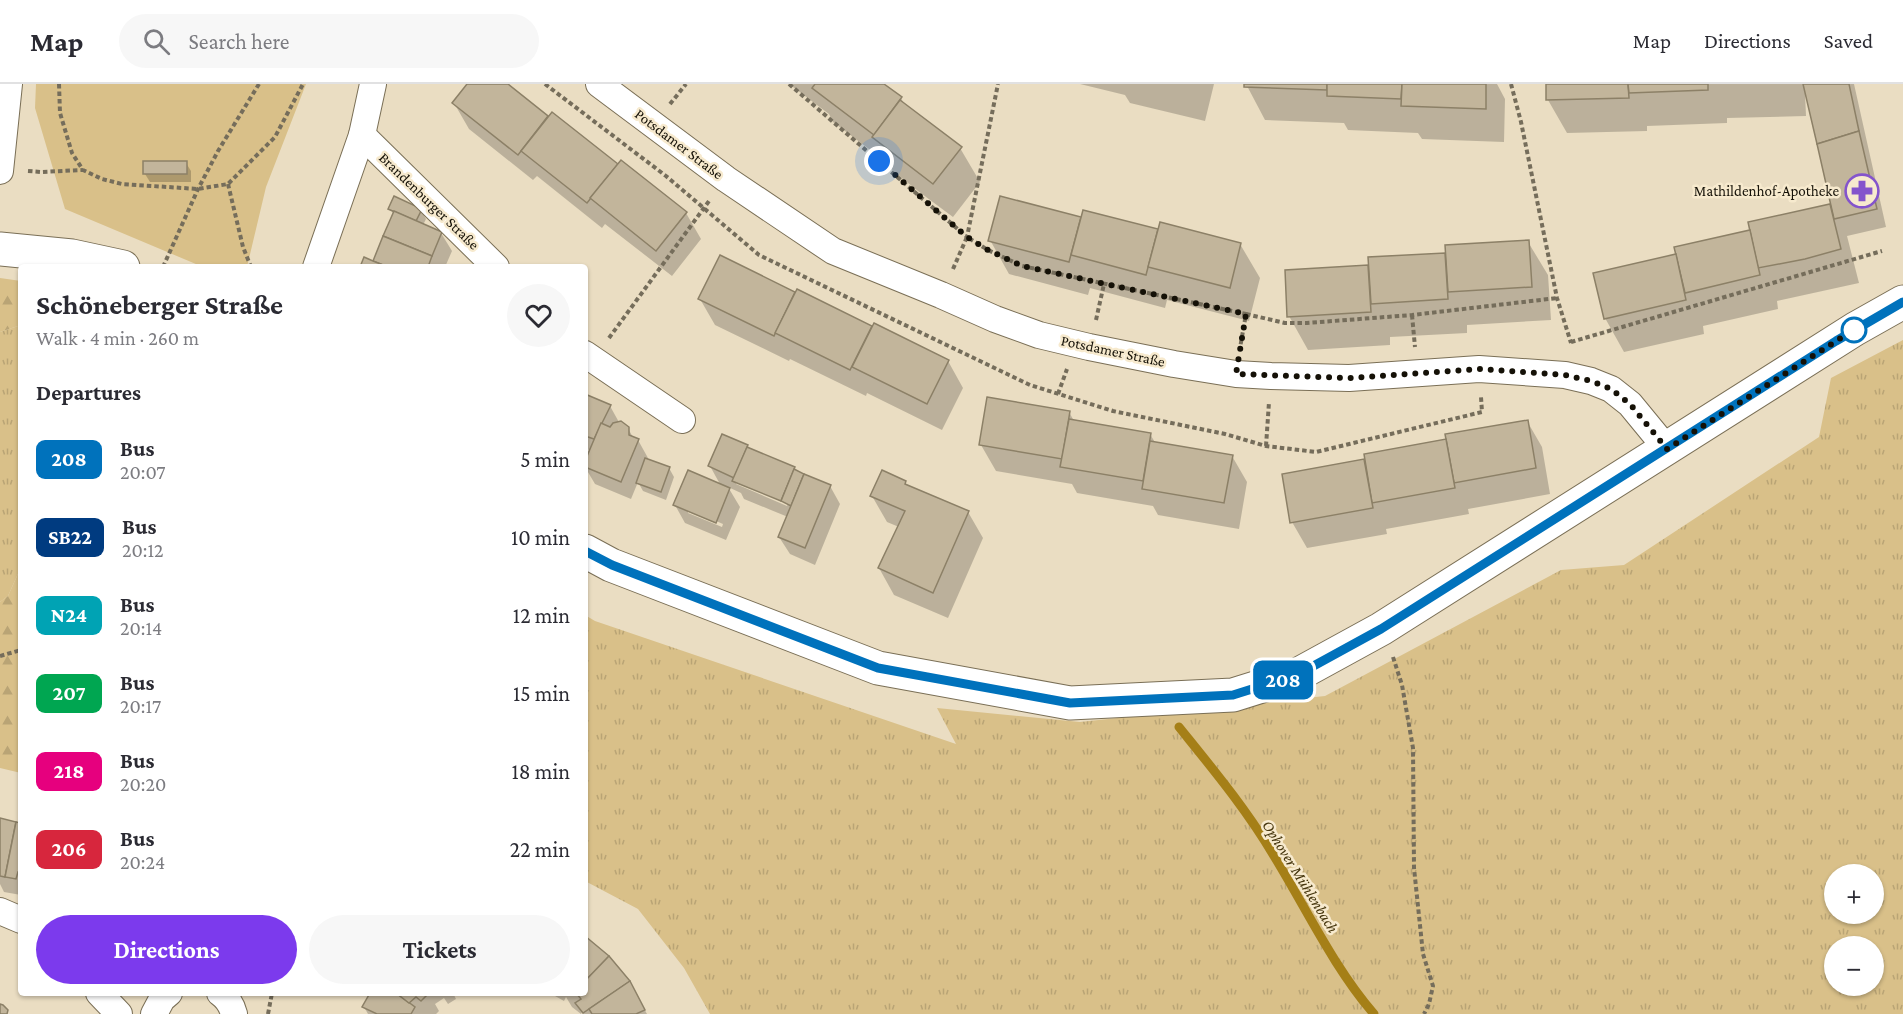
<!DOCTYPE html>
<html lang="en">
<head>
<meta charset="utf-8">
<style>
	body { margin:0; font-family:"Crimson Pro",serif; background:#f7f7f7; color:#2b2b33; height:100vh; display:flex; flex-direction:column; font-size:22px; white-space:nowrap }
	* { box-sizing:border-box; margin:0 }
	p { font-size:20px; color:#7c7c81 }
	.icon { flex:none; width:33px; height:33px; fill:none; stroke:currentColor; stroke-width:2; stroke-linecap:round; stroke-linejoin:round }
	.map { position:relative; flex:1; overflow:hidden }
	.side { position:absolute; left:18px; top:180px; width:570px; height:732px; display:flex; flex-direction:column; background:#fff; border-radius:6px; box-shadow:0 2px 4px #0004 }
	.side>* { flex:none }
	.badge { padding:0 12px; border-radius:9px; font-size:21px; line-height:39px }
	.fabs { position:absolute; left:1824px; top:780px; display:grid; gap:12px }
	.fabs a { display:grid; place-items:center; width:60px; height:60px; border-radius:50%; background:#fff; box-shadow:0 2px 4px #0004; font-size:30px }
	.you { position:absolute; width:30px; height:30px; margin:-15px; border:4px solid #fff; border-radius:50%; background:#1a73e8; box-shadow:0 0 0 9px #1a73e833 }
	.map>.badge { position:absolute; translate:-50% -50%; box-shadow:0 0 0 3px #fff }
	h2 { padding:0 18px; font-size:22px; line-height:54px }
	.round { display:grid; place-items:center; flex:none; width:63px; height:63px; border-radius:32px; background:#f7f7f7 }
	.summary { display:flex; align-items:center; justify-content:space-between; height:102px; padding:0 18px }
	h1 { font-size:28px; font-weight:700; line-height:45px }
	.cta { display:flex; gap:12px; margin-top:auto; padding:12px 18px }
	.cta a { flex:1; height:69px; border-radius:36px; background:#7c3aed; color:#fff; font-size:24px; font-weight:700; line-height:69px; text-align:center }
	.cta a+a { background:#f7f7f7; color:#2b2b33 }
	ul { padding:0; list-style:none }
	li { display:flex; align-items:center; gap:18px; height:78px; padding:0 18px }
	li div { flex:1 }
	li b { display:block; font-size:22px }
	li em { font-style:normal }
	li .badge { min-width:66px; font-weight:700; text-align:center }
	header { display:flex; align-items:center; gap:36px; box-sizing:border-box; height:84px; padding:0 30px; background:#fff; border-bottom:2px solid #e1e1e2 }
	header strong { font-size:28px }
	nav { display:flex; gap:33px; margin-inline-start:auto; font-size:21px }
	.search { width:420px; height:54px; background:#f7f7f7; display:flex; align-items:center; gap:15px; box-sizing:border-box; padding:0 21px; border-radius:33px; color:#7c7c81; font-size:22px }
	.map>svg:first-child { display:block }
	.grass { fill:url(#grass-tufts); fill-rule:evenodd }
	.forest { fill:url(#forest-firs) }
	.park { fill:#d9c089 }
	.shadow { fill:#0003; fill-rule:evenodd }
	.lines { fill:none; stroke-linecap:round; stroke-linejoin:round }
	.stream { stroke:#a57f17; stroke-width:9 }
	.building { fill:#c2b59b; stroke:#8c8067; stroke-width:1.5 }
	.street-casing { stroke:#7a6f56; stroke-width:28 }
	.secondary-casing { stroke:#7a6f56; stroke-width:35 }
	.path { stroke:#756d5b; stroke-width:4; stroke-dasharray:4.5 3; stroke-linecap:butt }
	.street { stroke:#fff; stroke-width:26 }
	.secondary { stroke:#fff; stroke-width:33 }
	.line-casing { stroke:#fff; stroke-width:14 }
	.line { stroke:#0072bc; stroke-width:9 }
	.walk { stroke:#151107; stroke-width:6; stroke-dasharray:0 10.8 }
	.stop-dot { fill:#fff; stroke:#0072bc; stroke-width:3 }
	.labels { text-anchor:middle; stroke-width:5; stroke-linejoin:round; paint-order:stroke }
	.street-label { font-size:15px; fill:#151107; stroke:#f7eace }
	.poi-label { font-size:15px; fill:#151107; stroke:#f7eace; text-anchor:end }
	.water-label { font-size:16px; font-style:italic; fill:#46360e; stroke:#f7eace }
</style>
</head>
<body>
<header>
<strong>Map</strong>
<div class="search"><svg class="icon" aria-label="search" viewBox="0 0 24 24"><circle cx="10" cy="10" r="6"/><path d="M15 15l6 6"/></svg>Search here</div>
<nav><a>Map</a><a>Directions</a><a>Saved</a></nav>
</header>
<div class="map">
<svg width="1903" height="930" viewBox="0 0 1903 930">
	<defs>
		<pattern id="grass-tufts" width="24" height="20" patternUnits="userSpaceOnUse" patternTransform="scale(1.5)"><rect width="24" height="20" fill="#d9c089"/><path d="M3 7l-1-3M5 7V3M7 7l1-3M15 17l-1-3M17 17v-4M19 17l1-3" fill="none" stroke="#b9a475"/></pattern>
		<pattern id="forest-firs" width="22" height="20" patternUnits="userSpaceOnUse" patternTransform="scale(1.5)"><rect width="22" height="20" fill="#d9c089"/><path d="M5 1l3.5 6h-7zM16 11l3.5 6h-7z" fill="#b9a475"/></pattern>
	</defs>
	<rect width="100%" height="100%" fill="#eaddc2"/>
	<g class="grass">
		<polygon points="21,241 21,483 8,512 0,518 0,248"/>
		<path d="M1903 256V930H710L684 884 638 825 585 797V531L595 537 956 660 937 624 1080 638 1325 612 1561 486 1624 481 1819 353 1831 294ZM1834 790H1874V830H1834ZM1834 862H1874V902H1834Z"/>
	</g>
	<g class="forest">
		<polygon points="0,194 21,197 21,241 0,248"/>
		<polygon points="21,483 21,689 0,684 0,518 8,512"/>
	</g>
	<polygon class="park" points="36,0 306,0 266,103 247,183 203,183 65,125 35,24"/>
	<g class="shadow">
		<polygon points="468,0 505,0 549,34 686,129 701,155 672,192 605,140 602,144 537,92 533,96 469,45 454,19"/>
		<polygon points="789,0 881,0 901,14 905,22 960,64 980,98 953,133 918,107 893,87 889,80 833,38 829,30"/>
		<polygon points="1080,0 1214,0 1205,37 1130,19 1125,11"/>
		<polygon points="1246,0 1497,0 1505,15 1504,58 1422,55 1418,49 1348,46 1344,39 1265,36"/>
		<polygon points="1547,0 1854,0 1886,143 1847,152 1859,199 1777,217 1778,225 1703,242 1704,250 1624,268 1605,234 1678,171 1752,147 1750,139 1832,121 1805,9 1806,32 1727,34 1727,39 1647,42 1647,47 1567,49 1548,16"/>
		<polygon points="186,79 191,87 191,98 150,98 145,90"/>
		<polygon points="1001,113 1082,135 1084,128 1159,147 1240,160 1260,194 1249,237 1167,216 1165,224 1090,204 1088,211 1009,190 990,156"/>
		<polygon points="390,124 421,126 426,135 423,141 441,149 452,167 445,183 362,183 377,180 394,131"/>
		<polygon points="1528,158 1548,191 1551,236 1467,241 1467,249 1390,253 1390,261 1308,266 1289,232 1286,188 1370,182 1370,175 1447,170"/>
		<polygon points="721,173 796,210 798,207 873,244 948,277 963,304 942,346 867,309 866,312 790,275 789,277 715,241 700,215"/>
		<polygon points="585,311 610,322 620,340 626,341 634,355 638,356 648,374 647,376 669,384 674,393 666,416 643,407 638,398 631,415 595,400 585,383 591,367 585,364"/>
		<polygon points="1069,328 1074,337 1150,350 1156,360 1232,372 1247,398 1239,445 1158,431 1153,422 1077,409 1072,400 996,387 981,361"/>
		<polygon points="1527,337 1542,363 1550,410 1468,425 1469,430 1386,445 1387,450 1307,464 1292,438 1284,391 1366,376"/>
		<path d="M747 362 749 365 830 402 840 420 815 481 790 470 779 453 788 433 744 415 741 409 728 403 740 423 726 456 685 439 675 421 721 402 710 382ZM736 397 788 419 787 422 736 400ZM688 425 723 440 722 443 688 429Z"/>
		<polygon points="905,398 908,403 968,428 983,454 948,534 894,511 879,484 899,443 887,438 872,412"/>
		<polygon points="21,740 21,811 4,808 0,800 0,743"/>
		<polygon points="585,854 608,873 629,898 647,930 583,930 582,928 581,930 572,923 566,913 564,917 555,912 553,909 585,909"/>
		<polygon points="366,909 453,909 456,915 448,920 444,914 435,920 439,927 436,930 368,930 364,923 369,914"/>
	</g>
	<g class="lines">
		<path class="stream" d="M1179 643C1212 684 1247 726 1274 772 1306 824 1334 884 1374 930"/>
	</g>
	<g class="building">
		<polygon points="467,0 508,0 548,32 518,71 452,19"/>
		<polygon points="815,0 884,0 902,13 874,51 812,4"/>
		<polygon points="1244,0 1327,0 1327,6 1244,3"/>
		<polygon points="1327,0 1402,0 1401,15 1327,12"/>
		<polygon points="1402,0 1486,0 1486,25 1401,22"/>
		<polygon points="1546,0 1628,0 1629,14 1546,16"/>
		<polygon points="1628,0 1708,0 1708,6 1629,9"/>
		<polygon points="1803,0 1849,0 1859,47 1817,60"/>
		<polygon points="900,16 962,63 933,100 872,53"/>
		<polygon points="552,28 618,80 587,119 521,67"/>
		<polygon points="1859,47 1877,125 1834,135 1817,60"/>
		<polygon points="621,76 687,128 656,167 590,114"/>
		<rect x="143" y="77" width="44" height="13"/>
		<polygon points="394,112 422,125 416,137 388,125"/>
		<polygon points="1000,112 1081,133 1069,178 988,157"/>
		<polygon points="1830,120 1841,165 1805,175 1758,184 1748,138"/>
		<polygon points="1083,126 1158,145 1146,191 1071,171"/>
		<polygon points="394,127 442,148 432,172 383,152"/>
		<polygon points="1160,138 1241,159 1230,204 1148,183"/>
		<polygon points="1750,146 1760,191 1685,209 1674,163"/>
		<polygon points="383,152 432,172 428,183 388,183 373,177"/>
		<polygon points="1529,156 1532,203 1448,208 1445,161"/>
		<polygon points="1445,169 1448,215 1371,220 1368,173"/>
		<polygon points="1676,170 1686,216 1604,235 1593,189"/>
		<polygon points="720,171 795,208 774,252 698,215"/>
		<polygon points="364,173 373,177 388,183 360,183"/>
		<polygon points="1368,181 1371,228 1287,233 1285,186"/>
		<polygon points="797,205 872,242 850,286 775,249"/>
		<polygon points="874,239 949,276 927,320 852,283"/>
		<polygon points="585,310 611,321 594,355 585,352"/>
		<polygon points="987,313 1070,327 1062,375 979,361"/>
		<polygon points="1069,335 1151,349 1143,397 1060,383"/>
		<polygon points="1528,336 1536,384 1454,399 1445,350"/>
		<polygon points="621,337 629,343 629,351 639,355 621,398 585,383 585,377 601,339 610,343 613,339"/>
		<polygon points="722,350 748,361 734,394 708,382"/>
		<polygon points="1446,355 1455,404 1372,419 1364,370"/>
		<polygon points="1150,357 1233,371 1224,419 1142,405"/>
		<polygon points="747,363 795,383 781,417 732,397"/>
		<polygon points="645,374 670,383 661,408 636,399"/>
		<polygon points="1364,375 1373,424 1290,439 1282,390"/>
		<polygon points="794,385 804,390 791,422 781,417"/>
		<polygon points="688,386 730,404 716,439 673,421"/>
		<polygon points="882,386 906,397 905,400 969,427 933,509 878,484 905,427 870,412"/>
		<polygon points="804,390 831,401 805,464 778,453"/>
		<polygon points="0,734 16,738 5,793 0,792"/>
		<polygon points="16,738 21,739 21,789 18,788 16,795 5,793"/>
		<polygon points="585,852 609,872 585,897"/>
		<polygon points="609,872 630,897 583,929 575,919 581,915 576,909 585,909 585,897"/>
		<polygon points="630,897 645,926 636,930 592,930 589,925"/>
		<polygon points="370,909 396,909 415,923 411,930 377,930 362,923"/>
		<polygon points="396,909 429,909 421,917 416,913 409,919"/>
		<polygon points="0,920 3,921 8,926 7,930 0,930"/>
	</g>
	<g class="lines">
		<defs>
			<g id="street">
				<polyline points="599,0 726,95 833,167 941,211 995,235 1039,251 1089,263 1174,280 1236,290 1271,292 1349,294 1479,285 1565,291 1591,297 1611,305 1630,320 1667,365"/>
				<polyline points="362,51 496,183"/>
				<polyline points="0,87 9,0"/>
				<polyline points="316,183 362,51 373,0"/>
				<polyline points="585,270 682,336"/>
				<polyline points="0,827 21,836"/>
				<polyline points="99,909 119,930"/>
				<path d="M220 909C227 914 232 922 234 930"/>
				<polyline points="154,930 162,915 169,909"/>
			</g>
			<g id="secondary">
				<polyline points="0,165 72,172 123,183"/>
				<polyline points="585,467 611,481 878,584 1070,619 1233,611 1297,591 1381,545 1855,245 1903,218"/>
			</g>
		</defs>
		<use href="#street" class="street-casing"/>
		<use href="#secondary" class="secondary-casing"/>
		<g class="path">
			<polyline points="59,0 60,29 72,69 83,86 102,95 122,100 198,105 228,100 275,53 303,0"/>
			<polyline points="545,0 666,92 759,171 1030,301 1113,327 1225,350 1266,362 1316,368 1482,328 1481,313"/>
			<polyline points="789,0 967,153 998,0"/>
			<polyline points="1511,0 1521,38 1557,214 1571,259"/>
			<polyline points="670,20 686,0"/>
			<polyline points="28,87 41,88 83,86"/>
			<polyline points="228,100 243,163 251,183"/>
			<polyline points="163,183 198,105 218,67 259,0"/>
			<polyline points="953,185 967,153 988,166 1022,182 1246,230 1240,264"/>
			<polyline points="1246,230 1285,239 1307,239 1412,231 1557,214"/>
			<polyline points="1412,231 1415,263"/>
			<polyline points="1096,236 1104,200"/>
			<polyline points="609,254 709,117"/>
			<polyline points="1571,258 1882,167"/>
			<polyline points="1058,310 1067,285"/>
			<polyline points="1266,362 1269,318"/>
			<polyline points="0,572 21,566"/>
			<polyline points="1393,573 1402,601 1413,664 1414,784 1423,870 1433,902 1429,920 1424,930"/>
			<polyline points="268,930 272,909"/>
		</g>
		<use href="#street" class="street"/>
		<use href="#secondary" class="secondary"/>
	</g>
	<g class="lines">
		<defs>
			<polyline id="line" points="585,467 612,481 878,584 1070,619 1233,611 1297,591 1381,545 1836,257 1903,218"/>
		</defs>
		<use href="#line" class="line-casing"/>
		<use href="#line" class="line"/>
		<polyline class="walk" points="879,77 967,153 988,166 1022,182 1246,230 1236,290 1349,294 1479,285 1565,291 1591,297 1611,305 1630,320 1667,365 1855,245 1854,246"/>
	</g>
	<defs>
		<symbol id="pharmacy-ring" viewBox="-11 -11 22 22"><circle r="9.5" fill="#f7eace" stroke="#8454cc" stroke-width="1.5"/><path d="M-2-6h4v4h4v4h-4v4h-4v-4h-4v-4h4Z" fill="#8454cc"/></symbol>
	</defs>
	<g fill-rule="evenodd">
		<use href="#pharmacy-ring" x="1843" y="88" width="38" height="38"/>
	</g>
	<circle class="stop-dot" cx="1854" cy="246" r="12"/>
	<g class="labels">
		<g class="street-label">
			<text transform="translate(679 60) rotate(37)" y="5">Potsdamer Straße</text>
			<text transform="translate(429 117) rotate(44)" y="5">Brandenburger Straße</text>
			<text transform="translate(1113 267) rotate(12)" y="5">Potsdamer Straße</text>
		</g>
		<g class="poi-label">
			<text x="1839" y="112">Mathildenhof-Apotheke</text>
		</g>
		<g class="water-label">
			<text transform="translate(1301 792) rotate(58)" y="6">Ophover Mühlenbach</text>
		</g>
	</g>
</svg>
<div class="fabs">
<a>+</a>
<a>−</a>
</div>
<div class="you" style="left:879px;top:77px"></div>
<b class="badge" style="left:1283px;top:596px;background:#0072bc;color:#fff">208</b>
<section class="side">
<div class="summary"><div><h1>Schöneberger Straße</h1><p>Walk · 4 min · 260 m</p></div><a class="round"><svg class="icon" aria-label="heart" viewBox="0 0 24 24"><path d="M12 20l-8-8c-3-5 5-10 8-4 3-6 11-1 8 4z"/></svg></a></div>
<h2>Departures</h2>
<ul>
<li><span class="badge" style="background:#0072bc;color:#fff">208</span><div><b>Bus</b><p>20:07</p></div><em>5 min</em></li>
<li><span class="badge" style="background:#003b80;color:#fff">SB22</span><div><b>Bus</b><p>20:12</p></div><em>10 min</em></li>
<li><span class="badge" style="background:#00a3b4;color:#fff">N24</span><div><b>Bus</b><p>20:14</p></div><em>12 min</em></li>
<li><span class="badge" style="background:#00a651;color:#fff">207</span><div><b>Bus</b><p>20:17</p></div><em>15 min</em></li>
<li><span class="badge" style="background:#e6007e;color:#fff">218</span><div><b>Bus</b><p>20:20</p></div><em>18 min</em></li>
<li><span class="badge" style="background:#d7263d;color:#fff">206</span><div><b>Bus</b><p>20:24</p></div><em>22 min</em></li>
</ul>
<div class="cta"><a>Directions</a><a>Tickets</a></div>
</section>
</div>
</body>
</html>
